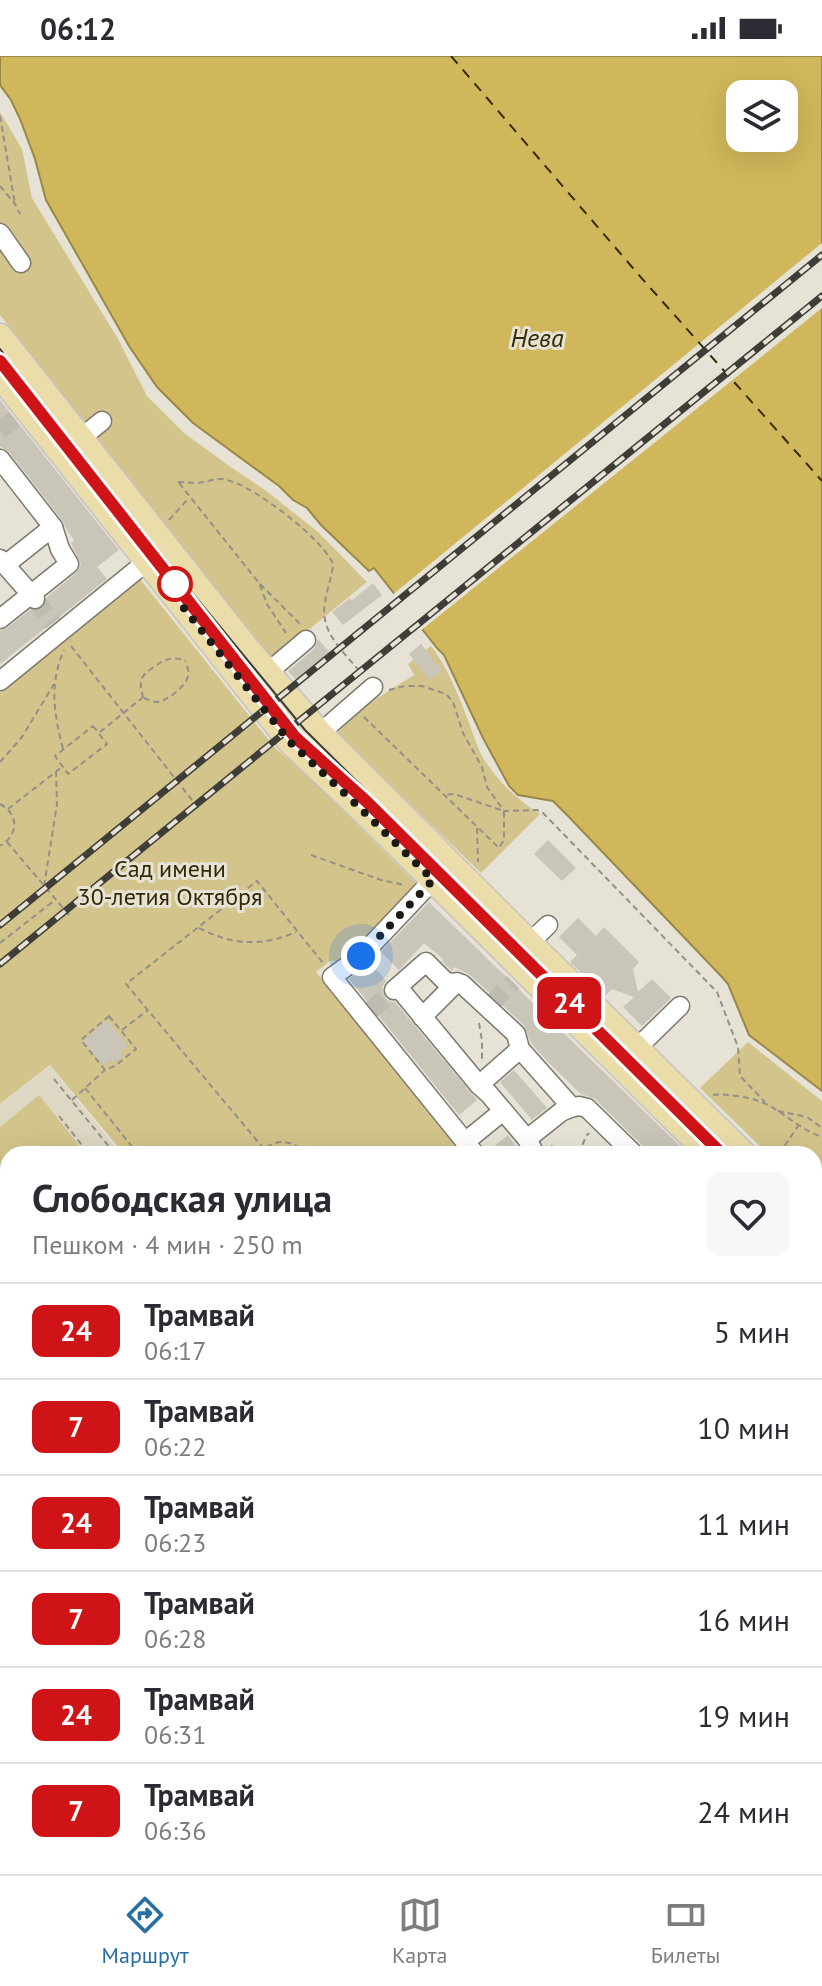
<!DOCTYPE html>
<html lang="ru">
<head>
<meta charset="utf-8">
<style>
	body { margin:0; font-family:"PT Sans",sans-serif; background:#f7f7f7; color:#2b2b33; height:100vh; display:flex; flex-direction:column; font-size:30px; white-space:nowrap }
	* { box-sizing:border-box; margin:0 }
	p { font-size:26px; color:#7c7c81 }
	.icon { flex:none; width:44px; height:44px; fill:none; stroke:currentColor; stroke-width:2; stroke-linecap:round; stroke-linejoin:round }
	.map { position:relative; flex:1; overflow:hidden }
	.side { position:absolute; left:0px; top:1090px; width:822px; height:728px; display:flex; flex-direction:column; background:#fff; border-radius:24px 24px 0 0; box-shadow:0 8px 32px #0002 }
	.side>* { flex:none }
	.badge { padding:0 16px; border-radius:12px; font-size:28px; line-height:52px }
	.fabs { position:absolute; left:726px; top:24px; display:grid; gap:16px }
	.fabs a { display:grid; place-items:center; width:72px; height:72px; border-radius:16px; background:#fff; box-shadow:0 8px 32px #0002; font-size:40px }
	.you { position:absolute; width:40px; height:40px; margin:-20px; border:6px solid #fff; border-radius:50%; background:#1a73e8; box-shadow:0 0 0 12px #1a73e833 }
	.map>.badge { position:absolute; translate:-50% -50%; box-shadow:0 0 0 4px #fff }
	.round { display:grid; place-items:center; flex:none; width:84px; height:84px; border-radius:16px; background:#f7f7f7 }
	.summary { display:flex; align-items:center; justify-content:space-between; height:136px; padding:0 32px }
	h1 { font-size:38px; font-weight:700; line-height:60px }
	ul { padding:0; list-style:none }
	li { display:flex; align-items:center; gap:24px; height:96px; padding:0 32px; border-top:2px solid #e1e1e2 }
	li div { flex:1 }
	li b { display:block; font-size:30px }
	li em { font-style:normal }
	li .badge { min-width:88px; font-weight:700; text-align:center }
	.status { display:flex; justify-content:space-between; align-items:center; height:56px; padding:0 40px; background:#fff; direction:ltr }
	.status svg { height:22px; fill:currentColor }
	.tabs { display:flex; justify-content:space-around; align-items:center; height:112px; border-top:2px solid #e1e1e2; background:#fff; font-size:22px; color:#7c7c81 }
	.tabs a { display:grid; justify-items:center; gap:4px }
	.tabs .current { color:#276ea2 }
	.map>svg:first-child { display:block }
	.built { fill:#ddd8c3 }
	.green { fill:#d3c48b }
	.forest { fill:#c8b053 }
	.water { fill:#d0b75b; stroke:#9a8846; stroke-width:2; fill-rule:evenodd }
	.pier { fill:#e6e3d6 }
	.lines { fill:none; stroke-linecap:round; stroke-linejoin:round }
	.ferry { stroke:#362c03; stroke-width:2; stroke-dasharray:10 8; stroke-linecap:butt }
	.building { fill:#c9c5b9 }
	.minor-tunnel { stroke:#bebbb0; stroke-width:18; stroke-dasharray:18 9; stroke-linecap:butt }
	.minor-casing { stroke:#7c796d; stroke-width:21 }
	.major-casing { stroke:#c4c3c2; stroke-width:27 }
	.path { stroke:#939187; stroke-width:2; stroke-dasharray:6 4; stroke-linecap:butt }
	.minor { stroke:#fff; stroke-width:18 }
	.major { stroke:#ebddaa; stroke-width:24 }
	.tram { stroke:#3f3d37; stroke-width:2 }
	.rail-casing { stroke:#3f3d37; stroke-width:7 }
	.rail { stroke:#e6e3d6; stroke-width:4; stroke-dasharray:12; stroke-linecap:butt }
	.line-casing { stroke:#fff; stroke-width:18 }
	.line { stroke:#ce1417; stroke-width:12 }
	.walk { stroke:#1c1a16; stroke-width:8; stroke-dasharray:0 14.4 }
	.stop-dot { fill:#fff; stroke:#ce1417; stroke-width:4 }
	.labels { text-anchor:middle; stroke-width:6; stroke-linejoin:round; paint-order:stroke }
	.park-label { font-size:24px; fill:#332900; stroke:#e6e3d6 }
	.water-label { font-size:26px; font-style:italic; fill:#362c03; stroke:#e6e3d6 }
</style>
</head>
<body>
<div class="status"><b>06:12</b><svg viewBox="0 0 49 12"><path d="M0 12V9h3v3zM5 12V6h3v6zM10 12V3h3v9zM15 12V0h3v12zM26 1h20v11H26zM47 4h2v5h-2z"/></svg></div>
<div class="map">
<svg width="822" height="1818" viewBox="0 0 822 1818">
	<rect width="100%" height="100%" fill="#e6e3d6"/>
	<g class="built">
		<polygon points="50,1010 121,1098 8,1098 8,1351 0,1342 0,1049"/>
		<polygon points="814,1233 822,1238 822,1295 814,1308"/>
		<polygon points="822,1308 822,1818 433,1818 429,1812 422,1818 386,1818 379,1810 814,1810 814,1318"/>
		<polygon points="0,1460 8,1470 8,1781 0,1788"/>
		<polygon points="56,1810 218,1810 214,1813 217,1818 47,1818"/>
	</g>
	<g class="green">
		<polygon points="0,56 22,93 32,142 118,283 147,340 184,377 228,409 265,434 318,476 367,526 272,604 0,259"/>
		<polygon points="140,523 275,692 309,720 418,829 365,887 339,905 330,905 316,916 463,1098 124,1098 50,1009 0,1048 0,636"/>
		<path d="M431 590C448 612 459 640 469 667 473 678 477 691 483 702 498 725 516 743 540 758L481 817 337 677 368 648 414 619 408 608Z"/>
		<polygon points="748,986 822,1045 822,1142 814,1136 814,1098 768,1098 700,1032"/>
		<polygon points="39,1039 86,1098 8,1098 8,1103 0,1109 0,1071"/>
		<polygon points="0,1420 8,1430 8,1473 0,1463"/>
	</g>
	<polygon class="forest" points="8,1288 8,1351 0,1342 0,1294"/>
	<path class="water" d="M0 0H822V1035L749 979 728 928 722 921 568 760 553 745 518 739 509 730 483 682 444 599 437 592 374 512 369 515 321 469 307 452 293 444 279 430 193 367 157 331 129 290 46 144 35 103 20 63 11 44 0 29ZM740 38H784V82H740Z"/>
	<polygon class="pier" points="822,187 822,252 419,576 391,540"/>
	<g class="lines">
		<polyline class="ferry" points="451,0 638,218 822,425"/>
	</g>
	<g class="building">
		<polygon points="0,344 119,494 97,511 107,523 0,608 0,575 7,572 30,554 37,555 42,552 46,548 47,541 76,517 81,508 71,487 74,484 67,474 62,464 9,396 0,390"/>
		<polygon points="373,527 382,539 343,569 332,556 350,542 352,544"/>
		<polygon points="318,583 330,597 296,624 288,615 314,593"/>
		<polygon points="421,588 442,614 430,624 409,598"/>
		<polygon points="548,784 576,812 562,825 534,798"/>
		<polygon points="429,846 683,1093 678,1098 646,1098 642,1089 595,1043 581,1038 546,1004 531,987 524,969 470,919 454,911 452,915 442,905 443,903 424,887 399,914 381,896"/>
		<polygon points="578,862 596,880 604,871 639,906 633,913 638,936 652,923 671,942 642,970 623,951 634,941 612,933 605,940 570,906 577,899 559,881"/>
		<polygon points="371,907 386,925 382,931 385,941 389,945 395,946 477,1044 459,1059 349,923"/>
		<polygon points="107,964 128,990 120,996 123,1000 114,1007 111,1003 104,1010 83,985"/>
		<polygon points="514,1014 547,1052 532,1064 500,1026"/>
		<polygon points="508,1079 521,1098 487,1098 487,1096"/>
	</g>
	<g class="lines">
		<g class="minor-tunnel">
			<polyline points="0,374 15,363"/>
			<polyline points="35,543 53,567"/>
			<polyline points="491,948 513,926"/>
			<polyline points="370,955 394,934"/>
			<polyline points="475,1818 485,1810"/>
		</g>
		<defs>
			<g id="minor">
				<polyline points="0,177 21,207"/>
				<polyline points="81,382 102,365"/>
				<polyline points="0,403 53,471 60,493 69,508 0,563"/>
				<polyline points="0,503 35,543"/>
				<polyline points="5,509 53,471"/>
				<polyline points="267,617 306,584"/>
				<polyline points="0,625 156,498"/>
				<polyline points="320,677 373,631"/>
				<polyline points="433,824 361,900 332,921 475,1098"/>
				<polyline points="521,895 548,869"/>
				<polyline points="398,931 479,1029 489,1038 527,1083 535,1098"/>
				<polyline points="394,934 426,906 446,926 462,928 516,978 520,993 568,1047 570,1052 579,1050 587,1052 634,1098"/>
				<polyline points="422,961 457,926"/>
				<polyline points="637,992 680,950"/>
				<polyline points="479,1029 520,993"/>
				<polyline points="527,1083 561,1056 570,1052"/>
				<polyline points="465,1086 503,1055"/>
				<polyline points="0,1381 8,1391"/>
				<polyline points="814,1391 822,1379"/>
				<polyline points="814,1505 822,1512"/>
				<polyline points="0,1540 8,1550"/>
				<polyline points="0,1610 8,1620"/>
				<polyline points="814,1625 822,1631"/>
				<polyline points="814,1671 822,1661"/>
				<polyline points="0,1687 8,1697"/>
				<polyline points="0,1767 8,1775"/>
				<polyline points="346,1810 352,1818"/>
				<polyline points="549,1810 549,1818"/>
				<polyline points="616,1810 620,1818"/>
				<polyline points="749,1810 759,1818"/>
				<polyline points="14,1818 22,1810"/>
				<polyline points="442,1818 446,1810"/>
			</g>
			<g id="major">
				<polyline points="0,280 246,591 320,677 541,898 744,1098"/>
				<polyline points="0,320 290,686 359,751 709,1098"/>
				<polyline points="814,1158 822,1164"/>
				<polyline points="814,1188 822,1193"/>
			</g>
		</defs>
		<use href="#minor" class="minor-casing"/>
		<use href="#major" class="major-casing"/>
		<g class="path">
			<polyline points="0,60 15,148"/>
			<polyline points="0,130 15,148 20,158"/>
			<path d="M178 426C184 426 190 427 197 427 207 426 217 421 227 424 254 430 323 483 333 508 332 521 327 533 325 546 319 576 344 596 362 618"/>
			<polyline points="179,427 259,527 267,548 286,577"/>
			<polyline points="169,464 189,442"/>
			<polyline points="260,528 301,569"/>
			<polyline points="71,590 199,753"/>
			<polyline points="389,634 405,630 422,630 446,638 453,646 463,677 482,711 487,731 504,755 537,754 543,757 717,936 738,991 740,1020 765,1046"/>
			<path d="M143 642C142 635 139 629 142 622 144 618 147 616 151 613 164 604 171 599 186 605"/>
			<path d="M144 642C149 644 152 646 158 646 167 645 187 629 188 620 189 616 188 611 186 607"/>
			<polyline points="364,661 499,792 504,784 504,755 454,738 443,739"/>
			<polygon points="93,670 107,688 68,718 55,700"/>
			<polyline points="100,676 142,642"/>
			<path d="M63 693C54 658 49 628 64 594"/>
			<polyline points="0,706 22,681 54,628"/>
			<path d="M0 748C19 758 19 779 0 790"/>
			<polyline points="8,753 62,711"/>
			<polyline points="477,772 478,806"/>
			<polyline points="7,786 69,859"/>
			<polyline points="311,799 381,824 405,829"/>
			<polyline points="44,830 57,748 56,715"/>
			<path d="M199 872C232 889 262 891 296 876"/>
			<polyline points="0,887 55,844"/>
			<polygon points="109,960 136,993 115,1010 105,1014 81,984"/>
			<polyline points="479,967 482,985 482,1004"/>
			<polyline points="122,974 148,954"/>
			<polyline points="54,1023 115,1098"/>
			<polyline points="85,1032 138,1098"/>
			<path d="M713 1039C727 1037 755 1042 768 1049 787 1059 801 1074 822 1081"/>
			<polyline points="72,1044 105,1014"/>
			<polyline points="778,1055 807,1061 822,1072"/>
			<polyline points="59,1060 89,1098"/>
			<polyline points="551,1090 568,1098"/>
			<polyline points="786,1090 799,1098"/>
			<polyline points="264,1093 126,928 257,825 323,907"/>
			<path d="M259 1098C273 1082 292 1082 306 1098"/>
			<polyline points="443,1098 451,1095"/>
			<polyline points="579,1098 586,1080 589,1077"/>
			<polyline points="779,1098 798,1070"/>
			<polyline points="2,1105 8,1112"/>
			<polyline points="814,1108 822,1113"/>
			<polyline points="0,1157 8,1167"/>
			<polyline points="0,1278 8,1272"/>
		</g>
		<use href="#minor" class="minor"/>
		<use href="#major" class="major"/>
		<g class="tram">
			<polyline points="0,293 181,523 305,674 733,1098"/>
			<polyline points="264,642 295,681 317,702"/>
			<polyline points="814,1169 822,1174"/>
		</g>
		<defs>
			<g id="rail">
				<polyline points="0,869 822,199"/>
				<polyline points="0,908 822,240"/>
				<polyline points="814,1744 822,1751"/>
				<polyline points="606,1810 611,1818"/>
				<polyline points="625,1810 629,1818"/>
				<polyline points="642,1810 647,1818"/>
				<polyline points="663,1810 667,1818"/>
			</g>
		</defs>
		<use href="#rail" class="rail-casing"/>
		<use href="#rail" class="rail"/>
	</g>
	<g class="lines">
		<defs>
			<polyline id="line" points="0,305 295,681 366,745 722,1098"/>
		</defs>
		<use href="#line" class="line-casing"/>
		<use href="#line" class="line"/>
		<polyline class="walk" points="175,528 164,527 290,686 359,751 433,824 361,900"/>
	</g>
	<circle class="stop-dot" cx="175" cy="528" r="16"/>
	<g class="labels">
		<g class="park-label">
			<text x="170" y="821">Сад имени<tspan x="170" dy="28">30-летия Октября</tspan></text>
		</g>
		<g class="water-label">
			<text x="537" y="291">Нева</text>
		</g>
	</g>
</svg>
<div class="fabs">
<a><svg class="icon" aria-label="layers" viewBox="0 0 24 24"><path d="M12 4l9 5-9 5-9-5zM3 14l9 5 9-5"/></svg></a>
</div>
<div class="you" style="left:361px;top:900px"></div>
<b class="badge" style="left:569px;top:947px;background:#ce1417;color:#fff">24</b>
<section class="side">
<div class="summary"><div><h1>Слободская улица</h1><p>Пешком · 4 мин · 250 m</p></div><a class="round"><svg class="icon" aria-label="heart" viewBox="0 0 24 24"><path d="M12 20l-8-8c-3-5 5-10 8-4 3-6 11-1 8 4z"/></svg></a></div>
<ul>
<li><span class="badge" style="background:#ce1417;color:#fff">24</span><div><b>Трамвай</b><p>06:17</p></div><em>5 мин</em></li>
<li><span class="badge" style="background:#ce1417;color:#fff">7</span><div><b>Трамвай</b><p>06:22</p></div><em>10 мин</em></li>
<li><span class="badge" style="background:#ce1417;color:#fff">24</span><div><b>Трамвай</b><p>06:23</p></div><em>11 мин</em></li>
<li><span class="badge" style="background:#ce1417;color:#fff">7</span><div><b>Трамвай</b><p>06:28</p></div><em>16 мин</em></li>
<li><span class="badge" style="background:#ce1417;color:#fff">24</span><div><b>Трамвай</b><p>06:31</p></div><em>19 мин</em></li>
<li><span class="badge" style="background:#ce1417;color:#fff">7</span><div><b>Трамвай</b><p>06:36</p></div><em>24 мин</em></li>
</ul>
</section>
</div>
<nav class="tabs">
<a class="current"><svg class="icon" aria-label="directions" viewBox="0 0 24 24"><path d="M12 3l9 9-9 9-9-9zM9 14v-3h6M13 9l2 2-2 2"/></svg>Маршрут</a>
<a><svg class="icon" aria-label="map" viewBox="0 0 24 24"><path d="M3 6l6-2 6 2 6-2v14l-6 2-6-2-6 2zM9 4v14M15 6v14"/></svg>Карта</a>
<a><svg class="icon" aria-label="tickets" viewBox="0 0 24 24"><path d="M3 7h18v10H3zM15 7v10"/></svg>Билеты</a>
</nav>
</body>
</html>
